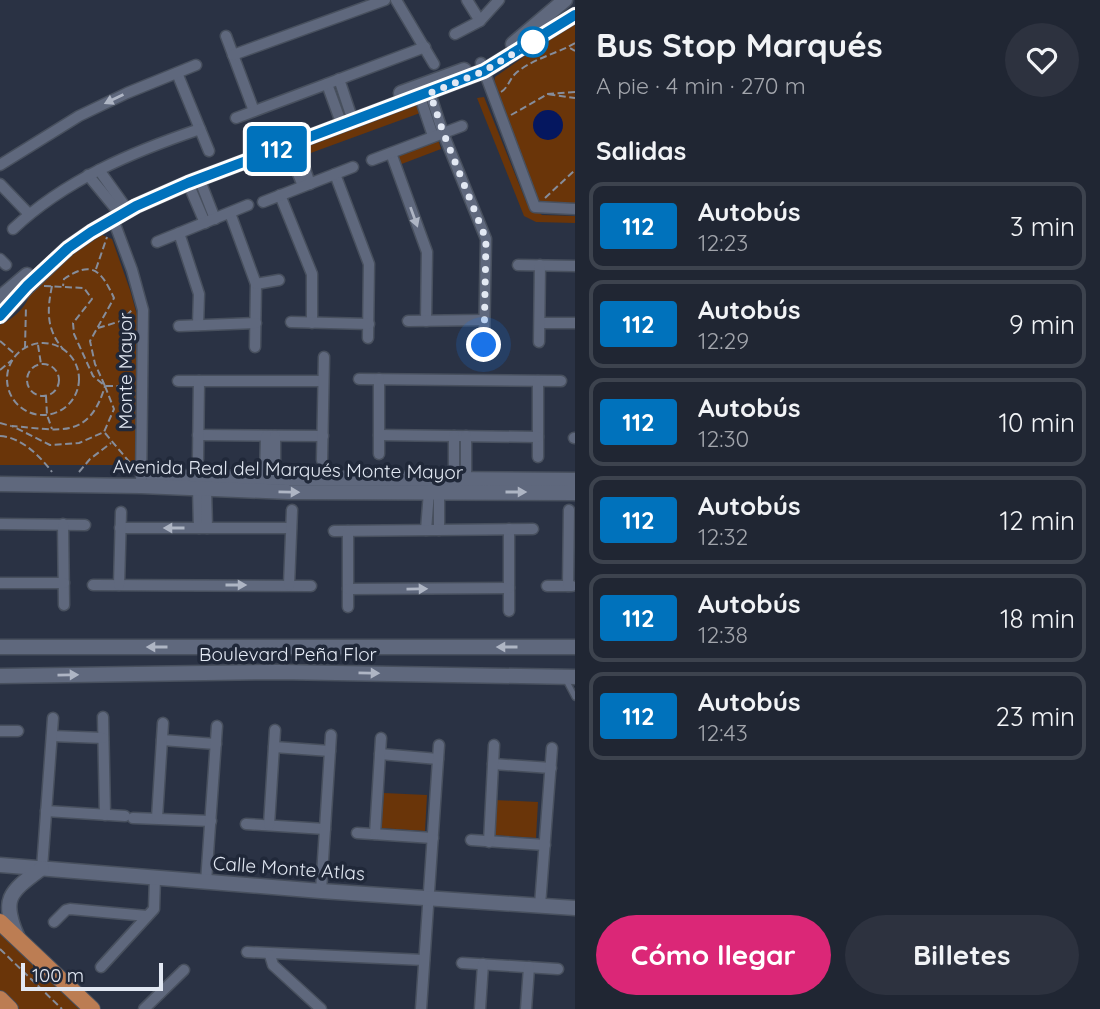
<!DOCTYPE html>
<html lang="es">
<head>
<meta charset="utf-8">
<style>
	body { margin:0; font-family:Quicksand,sans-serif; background:#2d323f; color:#f1f3f6; height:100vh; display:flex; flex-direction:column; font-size:26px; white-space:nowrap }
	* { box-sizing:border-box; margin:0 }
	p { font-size:23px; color:#a2a5ac }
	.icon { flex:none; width:38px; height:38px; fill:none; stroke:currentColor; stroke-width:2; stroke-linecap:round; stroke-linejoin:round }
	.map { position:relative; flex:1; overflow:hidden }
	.details { display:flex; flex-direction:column; background:#202633; width:525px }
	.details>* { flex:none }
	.badge { padding:0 14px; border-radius:5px; font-size:24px; line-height:46px }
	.scale { position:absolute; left:21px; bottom:18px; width:142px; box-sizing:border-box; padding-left:7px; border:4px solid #e2e8f3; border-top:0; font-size:19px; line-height:24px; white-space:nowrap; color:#e2e8f3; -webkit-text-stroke:5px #202839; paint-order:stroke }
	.you { position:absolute; width:35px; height:35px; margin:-18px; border:5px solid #fff; border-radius:50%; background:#1a73e8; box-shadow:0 0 0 10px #1a73e833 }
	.map>.badge { position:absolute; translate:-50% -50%; box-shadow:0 0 0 4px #fff }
	h2 { padding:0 21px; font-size:26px; line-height:63px }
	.round { display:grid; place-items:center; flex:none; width:74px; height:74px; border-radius:37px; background:#2d323f }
	.head { display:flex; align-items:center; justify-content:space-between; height:119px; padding:0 21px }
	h1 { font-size:33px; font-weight:700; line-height:52px }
	.action { display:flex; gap:14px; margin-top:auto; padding:14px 21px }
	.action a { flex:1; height:80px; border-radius:42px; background:#db2777; color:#fff; font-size:28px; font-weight:700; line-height:80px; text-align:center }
	.action a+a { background:#2d323f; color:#f1f3f6 }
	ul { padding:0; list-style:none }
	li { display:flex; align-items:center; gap:21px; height:88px; margin:0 14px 10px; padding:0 7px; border:4px solid #3d434e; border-radius:14px }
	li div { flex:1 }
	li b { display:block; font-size:26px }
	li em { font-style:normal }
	li .badge { min-width:77px; font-weight:700; text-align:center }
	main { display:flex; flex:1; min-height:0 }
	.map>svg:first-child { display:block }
	.green { fill:#6a3509 }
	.water { fill:#05175f }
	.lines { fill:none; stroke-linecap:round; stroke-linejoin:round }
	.lane-casing { stroke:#48505e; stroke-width:8 }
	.street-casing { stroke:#48505e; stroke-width:13 }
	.secondary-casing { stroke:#48505e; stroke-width:17 }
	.primary-casing { stroke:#48505e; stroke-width:18 }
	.path { stroke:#868d9b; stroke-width:2; stroke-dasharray:7 3.5; stroke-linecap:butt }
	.lane { stroke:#5f687d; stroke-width:5 }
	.street { stroke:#5f687d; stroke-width:10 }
	.secondary { stroke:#5f687d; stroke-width:14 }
	.primary { stroke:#bc7d53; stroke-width:16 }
	.oneway { fill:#aeb5c4 }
	.line-casing { stroke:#fff; stroke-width:16 }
	.line { stroke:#0072bc; stroke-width:10 }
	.walk { stroke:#e2e8f3; stroke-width:7; stroke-dasharray:0 12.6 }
	.stop-dot { fill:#fff; stroke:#0072bc; stroke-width:3.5 }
	.labels { text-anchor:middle; stroke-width:7; stroke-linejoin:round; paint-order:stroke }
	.street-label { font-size:19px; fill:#e2e8f3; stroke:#202839 }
</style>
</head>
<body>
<main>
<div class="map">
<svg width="575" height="1009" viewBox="0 0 575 1009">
	<rect width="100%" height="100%" fill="#2a3244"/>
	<g class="green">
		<polygon points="575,21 575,207 535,206 494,83 495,77"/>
		<polygon points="484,97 527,204 542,215 575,216 575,223 536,222 524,216 477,98"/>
		<polygon points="418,100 420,113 308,154 304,143"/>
		<polygon points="438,139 441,149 399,165 394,155"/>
		<path d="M102 235 112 239 130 290 137 315 135 461 129 465H0V325C13 319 28 306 30 292L64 260Z"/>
		<polygon points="384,793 427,795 425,831 381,828"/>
		<polygon points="495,800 538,802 536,838 493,835"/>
		<polygon points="0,931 82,1009 18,1009 0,992"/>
	</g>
	<circle class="water" cx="548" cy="125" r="15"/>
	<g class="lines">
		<defs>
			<polyline id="lane" points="566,680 575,697"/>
			<g id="street">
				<polyline points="396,0 434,64"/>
				<polyline points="467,0 480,21"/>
				<polyline points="455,34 480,21 499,0"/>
				<polyline points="226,36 254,111"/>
				<polyline points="233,55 385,0"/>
				<polyline points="481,63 535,207 575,209"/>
				<polyline points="177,73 209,151"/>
				<polyline points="339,79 350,112"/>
				<polyline points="327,84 339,117"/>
				<polyline points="430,93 443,133 486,239 484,345"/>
				<polyline points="420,97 433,136"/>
				<polyline points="236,118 425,47"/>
				<polyline points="296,142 310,184"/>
				<polyline points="287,146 303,186"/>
				<polyline points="391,153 427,252 426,321"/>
				<polyline points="372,160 462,126"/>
				<polyline points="0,165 79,116 127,93 196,65"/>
				<polyline points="99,170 124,205"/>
				<polyline points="335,174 369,264 368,338"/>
				<polyline points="88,175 116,209"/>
				<polyline points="199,178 215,219"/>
				<polyline points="188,183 205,223"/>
				<polyline points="0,184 29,214"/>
				<polyline points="280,195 312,274 312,323"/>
				<polyline points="263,202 353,167"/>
				<polyline points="230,213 256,284 255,347"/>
				<polyline points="113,219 132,270 143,310 141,486"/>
				<path d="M13 229C65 180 132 152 200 129"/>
				<polyline points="179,233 199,294 198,325"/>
				<polyline points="157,242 248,205"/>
				<polyline points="0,259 6,265"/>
				<polyline points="518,265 575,266"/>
				<polyline points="256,284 279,280"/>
				<polyline points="408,321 484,320"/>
				<polyline points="291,322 369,324"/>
				<polyline points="540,323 575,323"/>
				<polyline points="179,326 256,323"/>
				<polyline points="539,342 540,265"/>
				<polyline points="359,379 561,381"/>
				<polyline points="178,381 323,381"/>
				<polyline points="538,381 538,457"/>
				<polyline points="198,435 323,436"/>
				<polyline points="379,435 538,437"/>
				<polyline points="454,436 454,480"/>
				<polyline points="466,436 466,480"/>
				<polyline points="574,438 575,438"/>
				<polyline points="379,454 379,379"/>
				<polyline points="198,459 199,381"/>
				<polyline points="322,460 324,357"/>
				<polyline points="265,479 266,436"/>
				<polyline points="275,479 275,436"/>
				<polyline points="198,488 199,528"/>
				<polyline points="206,489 207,528"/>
				<polyline points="0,524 85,525"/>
				<polyline points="63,524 64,605"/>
				<polyline points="120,528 291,528"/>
				<polyline points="509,529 509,611"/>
				<polyline points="426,530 429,492"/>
				<polyline points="439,530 439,492"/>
				<polyline points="334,531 533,529"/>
				<polyline points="348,531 348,607"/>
				<polyline points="0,583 64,583"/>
				<polyline points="93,585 311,586"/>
				<polyline points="119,585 121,512"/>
				<polyline points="289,585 292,510"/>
				<polyline points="547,586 572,586"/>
				<polyline points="568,586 569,510"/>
				<polyline points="348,589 509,588"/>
				<polyline points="103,717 105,815"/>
				<polyline points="0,731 18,731"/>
				<polyline points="52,736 103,738"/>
				<polyline points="162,740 216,744"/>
				<polyline points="274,747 330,751"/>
				<polyline points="380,754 438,759"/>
				<polyline points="493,764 551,768"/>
				<polyline points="46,811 125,816"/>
				<polyline points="133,818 211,821"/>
				<polyline points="157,818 163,723"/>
				<polyline points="246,824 325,829"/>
				<polyline points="269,825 275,730"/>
				<polyline points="357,833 433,838"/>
				<polyline points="375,834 381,738"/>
				<polyline points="471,840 545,845"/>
				<polyline points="489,842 494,745"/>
				<polyline points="42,868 53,718"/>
				<polyline points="206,882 217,726"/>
				<polyline points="321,891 331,735"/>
				<polyline points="540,905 552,748"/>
				<polyline points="54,922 66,910 70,909 147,916"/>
				<polyline points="247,952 424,960"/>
				<polyline points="270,955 273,965 321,1009"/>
				<polyline points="462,963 558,969"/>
				<polyline points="101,967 154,909 155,877"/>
				<polyline points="144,1009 184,970"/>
				<polyline points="421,1009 439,745"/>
				<polyline points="480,1009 483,964"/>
				<polyline points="526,1009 529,967"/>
			</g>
			<g id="secondary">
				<polyline points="513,44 565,0"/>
				<polyline points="401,93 464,70"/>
				<polyline points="0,298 27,275"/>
				<polyline points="0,316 27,287 68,248 91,232 136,206 188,183 484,71 575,15"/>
				<polyline points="153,477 575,480"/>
				<polyline points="0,484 141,486 289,492 575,493"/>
				<polyline points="0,647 575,647"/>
				<polyline points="0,676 278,672 575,677"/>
				<polyline points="0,865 321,891 575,908"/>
				<path d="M18 938C0 898 10 892 42 868"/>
			</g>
			<g id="primary">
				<polyline points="0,922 92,1009"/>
				<polyline points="0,999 10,1009"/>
			</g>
		</defs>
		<use href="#lane" class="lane-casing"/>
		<use href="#street" class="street-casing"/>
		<use href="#secondary" class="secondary-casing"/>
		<use href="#primary" class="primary-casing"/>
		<g class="path">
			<polyline points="575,43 568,47 575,51"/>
			<path d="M501 92C508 88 509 80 515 74 529 61 551 55 568 47"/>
			<polyline points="575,92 546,94 575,98"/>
			<polyline points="511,115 546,95"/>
			<polyline points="545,198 575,170"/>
			<polyline points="96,269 107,237"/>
			<path d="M44 286 84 288 92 299 73 323 74 334 93 376 105 386 95 364 90 341 114 298C101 270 92 260 64 279L63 286"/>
			<path d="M52 286C47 310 46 329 63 349"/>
			<polyline points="98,328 121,321 132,310"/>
			<polyline points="0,341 16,355"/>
			<circle cx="43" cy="379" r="36"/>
			<polyline points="38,345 41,364"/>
			<polyline points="25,348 26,306"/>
			<circle cx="43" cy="380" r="16"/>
			<polyline points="0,370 12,360"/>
			<path d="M105 386 114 409 104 432 79 443 50 445 12 426C60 430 89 440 105 386Z"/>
			<polyline points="106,386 132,386"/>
			<polyline points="46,396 47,415 52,429"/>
			<polyline points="0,423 11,426"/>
			<polyline points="105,433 131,464"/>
			<path d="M0 436C21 437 40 456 52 472"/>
			<polyline points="79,472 90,459 111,443"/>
			<polyline points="0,949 62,1009"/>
		</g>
		<use href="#lane" class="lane"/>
		<use href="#street" class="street"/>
		<use href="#secondary" class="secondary"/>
		<use href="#primary" class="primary"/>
	</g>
	<defs><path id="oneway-solid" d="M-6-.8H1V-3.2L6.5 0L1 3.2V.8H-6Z" transform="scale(1.75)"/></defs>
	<g class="oneway">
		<use href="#oneway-solid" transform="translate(114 99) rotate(154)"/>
		<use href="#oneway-solid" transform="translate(414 217) rotate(70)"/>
		<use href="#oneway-solid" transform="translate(289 492) rotate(1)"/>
		<use href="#oneway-solid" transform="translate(516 492)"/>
		<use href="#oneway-solid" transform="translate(174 528) rotate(180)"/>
		<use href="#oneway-solid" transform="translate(236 585)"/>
		<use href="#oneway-solid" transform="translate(417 589) rotate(-1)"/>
		<use href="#oneway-solid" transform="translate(157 647) rotate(-180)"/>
		<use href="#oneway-solid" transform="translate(507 647) rotate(180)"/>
		<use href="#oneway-solid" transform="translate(369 673) rotate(1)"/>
		<use href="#oneway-solid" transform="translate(68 675) rotate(-1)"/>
	</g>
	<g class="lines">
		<defs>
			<polyline id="line" points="0,316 27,286 68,248 91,232 136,206 188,183 484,71 575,15"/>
		</defs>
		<use href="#line" class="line-casing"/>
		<use href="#line" class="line"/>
		<polyline class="walk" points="484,345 486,239 443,132 430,93 484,71 533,42"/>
	</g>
	<circle class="stop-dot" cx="533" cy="42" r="14"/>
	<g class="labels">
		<g class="street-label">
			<text transform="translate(125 371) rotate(-90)" y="7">Monte Mayor</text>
			<text transform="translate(288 469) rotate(1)" y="7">Avenida Real del Marqués Monte Mayor</text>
			<text x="288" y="661">Boulevard Peña Flor</text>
			<text transform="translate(289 868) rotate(4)" y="7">Calle Monte Atlas</text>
		</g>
	</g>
</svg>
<div class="scale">100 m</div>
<div class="you" style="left:484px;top:345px"></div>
<b class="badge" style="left:277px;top:149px;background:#0072bc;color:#fff">112</b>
</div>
<section class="details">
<div class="head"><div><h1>Bus Stop Marqués</h1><p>A pie · 4 min · 270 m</p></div><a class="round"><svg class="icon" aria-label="heart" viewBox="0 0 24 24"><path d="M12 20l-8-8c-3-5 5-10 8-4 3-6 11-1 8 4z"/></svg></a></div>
<h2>Salidas</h2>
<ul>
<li><span class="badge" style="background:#0072bc;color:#fff">112</span><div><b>Autobús</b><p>12:23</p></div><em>3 min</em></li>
<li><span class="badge" style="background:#0072bc;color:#fff">112</span><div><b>Autobús</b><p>12:29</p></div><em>9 min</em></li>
<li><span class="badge" style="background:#0072bc;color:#fff">112</span><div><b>Autobús</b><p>12:30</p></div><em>10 min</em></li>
<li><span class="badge" style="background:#0072bc;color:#fff">112</span><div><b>Autobús</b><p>12:32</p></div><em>12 min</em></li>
<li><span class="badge" style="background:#0072bc;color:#fff">112</span><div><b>Autobús</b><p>12:38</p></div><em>18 min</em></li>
<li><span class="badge" style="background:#0072bc;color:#fff">112</span><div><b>Autobús</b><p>12:43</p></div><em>23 min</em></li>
</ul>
<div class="action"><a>Cómo llegar</a><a>Billetes</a></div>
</section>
</main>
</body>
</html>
